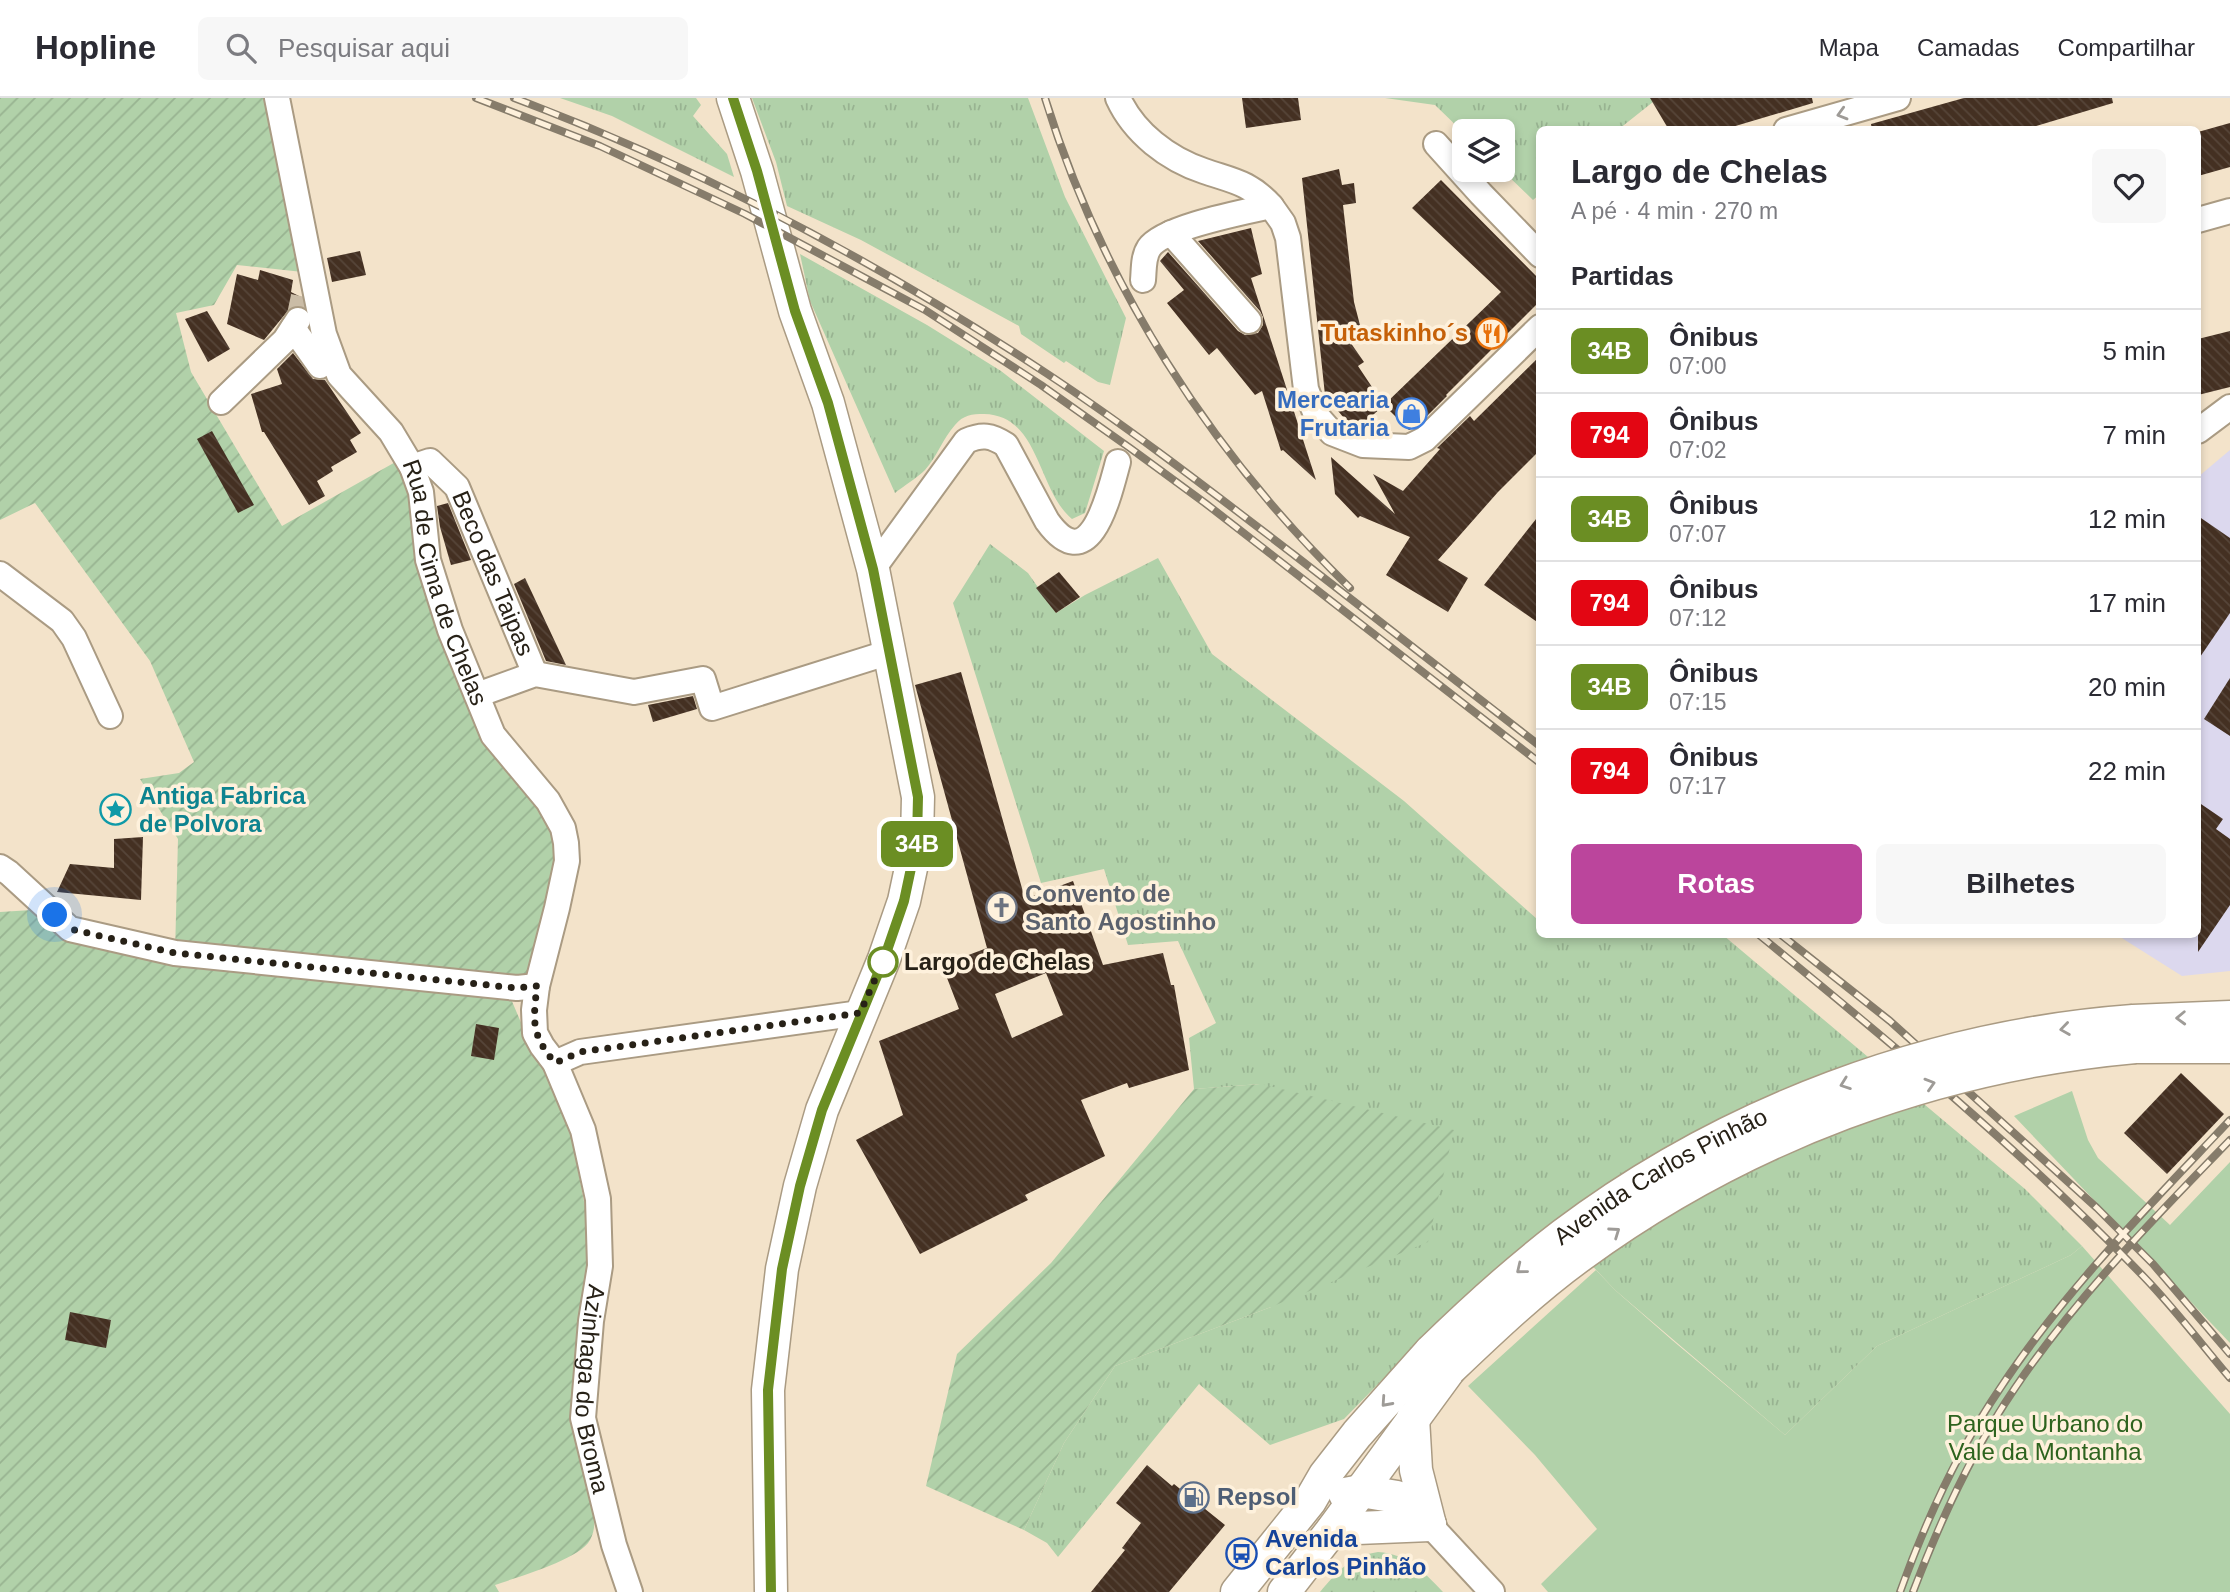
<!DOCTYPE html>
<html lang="pt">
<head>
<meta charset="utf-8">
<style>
	body { margin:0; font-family:Helvetica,sans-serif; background:#f7f7f7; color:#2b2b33; height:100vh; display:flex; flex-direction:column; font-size:26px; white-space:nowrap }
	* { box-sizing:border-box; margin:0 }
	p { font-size:23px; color:#7c7c81 }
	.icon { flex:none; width:38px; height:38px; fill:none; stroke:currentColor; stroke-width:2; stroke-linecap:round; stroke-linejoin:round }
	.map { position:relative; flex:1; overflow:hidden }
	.sheet { position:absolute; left:1536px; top:28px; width:665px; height:812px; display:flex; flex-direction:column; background:#fff; border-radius:10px; box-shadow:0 4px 10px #0003 }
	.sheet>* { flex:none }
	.badge { padding:0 14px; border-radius:10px; font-size:24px; line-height:46px }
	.fabs { position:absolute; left:1452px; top:21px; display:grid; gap:14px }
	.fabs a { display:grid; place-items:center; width:63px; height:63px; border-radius:10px; background:#fff; box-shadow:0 4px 10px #0003; font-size:35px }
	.you { position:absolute; width:35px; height:35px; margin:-18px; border:5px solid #fff; border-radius:50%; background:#1a73e8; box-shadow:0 0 0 10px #1a73e833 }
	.map>.badge { position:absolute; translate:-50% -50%; box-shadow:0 0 0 4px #fff }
	h2 { padding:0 35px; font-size:26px; line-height:63px }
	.round { display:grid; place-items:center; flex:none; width:74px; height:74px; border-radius:10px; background:#f7f7f7 }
	.summary { display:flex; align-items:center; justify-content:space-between; height:119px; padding:0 35px }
	h1 { font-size:33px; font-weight:800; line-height:52px }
	.cta { display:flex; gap:14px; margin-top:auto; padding:14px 35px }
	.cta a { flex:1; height:80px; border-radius:10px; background:#bb459c; color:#fff; font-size:28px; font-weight:800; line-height:80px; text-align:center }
	.cta a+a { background:#f7f7f7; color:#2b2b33 }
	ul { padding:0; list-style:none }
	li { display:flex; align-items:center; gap:21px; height:84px; padding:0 35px; border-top:2px solid #e1e1e2 }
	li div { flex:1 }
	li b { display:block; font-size:26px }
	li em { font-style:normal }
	li .badge { min-width:77px; font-weight:700; text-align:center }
	header { display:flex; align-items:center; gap:42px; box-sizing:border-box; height:98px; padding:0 35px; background:#fff; border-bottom:2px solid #e1e1e2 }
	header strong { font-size:33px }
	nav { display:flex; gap:38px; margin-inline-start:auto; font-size:24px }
	.search { width:490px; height:63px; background:#f7f7f7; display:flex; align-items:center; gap:18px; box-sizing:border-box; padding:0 24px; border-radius:10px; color:#7c7c81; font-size:26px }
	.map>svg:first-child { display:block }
	.education { fill:#dcd8ee }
	.grass { fill:url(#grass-tufts) }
	.park { fill:#b1d1a9 }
	.garden { fill:url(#garden-furrows) }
	.building { fill:url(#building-back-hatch); fill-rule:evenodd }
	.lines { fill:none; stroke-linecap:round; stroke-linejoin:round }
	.minor-tunnel { stroke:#cabca6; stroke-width:24; stroke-dasharray:24 12; stroke-linecap:butt }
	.minor-casing { stroke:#aa9b83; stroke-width:28 }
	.major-casing { stroke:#aa9b83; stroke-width:35 }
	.minor { stroke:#fff; stroke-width:24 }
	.major { stroke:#fff; stroke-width:32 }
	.rail-casing { stroke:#867c6b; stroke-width:8 }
	.rail { stroke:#fef1dc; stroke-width:5; stroke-dasharray:16; stroke-linecap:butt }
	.major-bridge-casing { stroke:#aa9b83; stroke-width:35; stroke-linecap:butt }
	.major-bridge { stroke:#fff; stroke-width:32 }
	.oneway { stroke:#9e9b97 }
	.line-casing { stroke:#fff; stroke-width:16 }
	.line { stroke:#6b8e23; stroke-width:10 }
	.walk { stroke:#272117; stroke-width:7; stroke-dasharray:0 12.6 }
	.stop-dot { fill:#fff; stroke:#6b8e23; stroke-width:3.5 }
	.labels { text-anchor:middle; stroke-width:7; stroke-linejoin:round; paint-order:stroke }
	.food-label { font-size:24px; font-weight:bold; fill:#c56008; stroke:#fef1dc; text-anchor:end }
	.shop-label { font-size:24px; font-weight:bold; fill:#366cbe; stroke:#fef1dc; text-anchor:end }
	.street-label { font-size:24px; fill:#272117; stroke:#fef1dc }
	.culture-label { font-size:24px; font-weight:bold; fill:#0d838f; stroke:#fef1dc; text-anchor:start }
	.worship-label { font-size:24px; font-weight:bold; fill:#5b616d; stroke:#fef1dc; text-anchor:start }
	.stop-label { font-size:24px; font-weight:bold; fill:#272117; stroke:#fef1dc; text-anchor:start }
	.park-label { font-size:24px; fill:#2d631e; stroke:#fef1dc }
	.service-label { font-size:24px; font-weight:bold; fill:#4e5e75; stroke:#fef1dc; text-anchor:start }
	.transit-label { font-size:24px; font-weight:bold; fill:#164399; stroke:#fef1dc; text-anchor:start }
</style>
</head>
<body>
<header>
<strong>Hopline</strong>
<div class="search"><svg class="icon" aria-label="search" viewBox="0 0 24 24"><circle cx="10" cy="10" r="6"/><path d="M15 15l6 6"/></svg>Pesquisar aqui</div>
<nav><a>Mapa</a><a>Camadas</a><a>Compartilhar</a></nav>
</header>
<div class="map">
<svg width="2230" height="1494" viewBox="0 0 2230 1494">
	<defs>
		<pattern id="grass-tufts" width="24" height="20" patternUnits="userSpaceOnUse" patternTransform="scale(1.75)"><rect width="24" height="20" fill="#b1d1a9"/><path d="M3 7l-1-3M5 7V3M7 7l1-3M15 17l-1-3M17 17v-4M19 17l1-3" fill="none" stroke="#98b391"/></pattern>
		<pattern id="garden-furrows" width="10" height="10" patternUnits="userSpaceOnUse" patternTransform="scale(1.75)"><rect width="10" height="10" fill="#b1d1a9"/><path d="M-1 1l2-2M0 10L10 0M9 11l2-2" fill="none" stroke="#98b391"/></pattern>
		<pattern id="building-back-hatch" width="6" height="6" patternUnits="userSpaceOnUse" patternTransform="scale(1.75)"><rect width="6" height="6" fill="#443022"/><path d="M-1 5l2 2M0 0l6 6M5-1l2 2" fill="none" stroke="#564539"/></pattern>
	</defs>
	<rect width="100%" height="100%" fill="#f3e3ca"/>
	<polygon class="education" points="2230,352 2230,873 2182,878 2117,837 2198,836 2198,379"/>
	<g class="grass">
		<polygon points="560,0 696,0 701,7 693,18 727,56 734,79 612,18"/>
		<polygon points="752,0 1028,0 1065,99 1126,220 1110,287 1098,284 1066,263 1064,265 1021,236 1019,228 861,142 787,108 776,64"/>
		<polygon points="1385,0 1658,0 1619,31 1540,32 1540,96 1533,102 1502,72 1503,33 1465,33 1465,36 1435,7"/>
		<path d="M800 156 927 227 1001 273 1104 353 1085 415 1072 421C1037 392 1040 317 984 316 972 316 963 317 955 327 943 340 937 359 925 372 917 380 905 387 895 395L810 203Z"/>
		<polygon points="990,446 1028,475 1056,515 1085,497 1158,460 1212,556 1404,703 1537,821 1540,821 1540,836 1723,837 2025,1091 2082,1148 2071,1157 1877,1248 1785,1337 1615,1192 1554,1127 1423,1240 1344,1321 1270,1347 1199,1286 1058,1459 1047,1445 1024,1432 1064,1345 1115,1268 1271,1209 1260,986 1194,991 1189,940 1216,925 1178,843 1128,847 1104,771 1041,785 953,505"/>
		<path d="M1378 1454C1408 1456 1423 1473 1443 1494H1320C1337 1474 1350 1458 1378 1454Z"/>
	</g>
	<g class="park">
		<polygon points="2072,993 2088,1042 2098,1060 2170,1127 2230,1064 2230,1245 2014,1018"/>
		<polygon points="2082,1148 2230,1316 2230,1494 1548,1494 1541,1486 1597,1431 1535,1357 1468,1288 1596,1172 1615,1192 1672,1242 1785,1337 1877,1248 2071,1157"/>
	</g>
	<g class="garden">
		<polygon points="0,0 277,0 312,175 237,167 214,207 176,215 191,274 282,428 399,362 477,597 563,730 537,888 175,855 178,741 140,681 179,675 194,664 150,563 35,405 0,422"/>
		<path d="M32 812 59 835 511 901 536 960 553 987 570 1030 586 1114 590 1115 591 1404C594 1417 597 1429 590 1442 579 1462 517 1479 495 1487L499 1494H0V814Z"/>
		<polygon points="1260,986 1454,1032 1428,1144 1271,1209 1115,1268 1064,1345 1024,1432 926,1388 957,1256 1051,1165 1194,991"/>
	</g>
	<g class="building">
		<polygon points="1242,0 1298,0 1301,22 1246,30"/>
		<polygon points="1650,0 1812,0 1813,5 1722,32 1669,32"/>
		<polygon points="1964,0 2112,0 2113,5 2023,32 1872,32 1871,26"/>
		<polygon points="2230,25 2230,69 2198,78 2198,34"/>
		<polygon points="1339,71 1342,87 1354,85 1356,105 1343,107 1354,204 1362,235 1348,241 1364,264 1358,268 1384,307 1501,194 1412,110 1441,82 1540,182 1540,203 1446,297 1447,298 1416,329 1409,332 1384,307 1362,327 1348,325 1325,297 1302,80"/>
		<polygon points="1251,130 1262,176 1251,180 1316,382 1283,352 1281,353 1262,293 1255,297 1217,250 1209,257 1167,205 1184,192 1160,163 1168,154 1238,233 1245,237 1258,235 1263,227 1263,219 1260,213 1198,143"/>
		<polygon points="360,153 366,177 332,184 327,160"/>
		<polygon points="260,172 293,182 291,194 301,199 303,209 291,209 264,242 227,226 237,176 258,182"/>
		<polygon points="207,213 230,251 208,264 185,221"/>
		<polygon points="2230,233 2230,289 2198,297 2198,241"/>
		<polygon points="293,255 313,281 325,282 361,335 350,342 357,354 331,369 333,373 317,383 325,398 309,407 264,334 262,334 251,296 282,286 277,271"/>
		<polygon points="1540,258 1540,352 1498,394 1438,462 1468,480 1448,514 1386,477 1410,439 1360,418 1358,420 1335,396 1331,359 1395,416 1373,376 1403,393 1440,351 1437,350 1470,318 1474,323"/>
		<polygon points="212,333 254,407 238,415 197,341"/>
		<polygon points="448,405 471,462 451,467 440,429 437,408"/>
		<polygon points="1540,416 1540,526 1484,487"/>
		<polygon points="2198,418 2230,440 2230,515 2198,562"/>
		<polygon points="1059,474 1080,499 1056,515 1036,490"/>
		<polygon points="525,480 566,567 546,563 514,486"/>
		<path d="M961 574 1025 801 1073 783 1103 867 1163 855 1171 887H1174L1189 972 1129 990 1127 985 1081 1002 1105 1058 1025 1097 1028 1102 920 1156 856 1042 903 1017 879 943 959 911 942 867 987 850 915 587ZM1046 875 1063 917 1012 940 995 896Z"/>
		<polygon points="2230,580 2230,638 2204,621"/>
		<polygon points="693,598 697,611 653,624 648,607"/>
		<polygon points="2198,704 2223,721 2216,731 2230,741 2230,807 2198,854"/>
		<polygon points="143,739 141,802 57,794 70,766 114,770 114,741"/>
		<polygon points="476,926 499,930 494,962 471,958"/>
		<polygon points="2181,975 2224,1016 2167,1076 2124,1035"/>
		<polygon points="70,1214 111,1222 106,1250 65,1242"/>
		<polygon points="1147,1367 1172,1388 1174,1386 1225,1427 1169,1494 1091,1494 1125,1452 1122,1450 1141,1425 1116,1405"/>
	</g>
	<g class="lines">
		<polyline class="minor-tunnel" points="298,222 303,198"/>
		<defs>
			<g id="minor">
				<path id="s1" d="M277 0 324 236 339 277 391 334 412 369 421 394 428 462 450 532 493 637 548 703 563 730 566 745 567 763 557 810 537 888 534 912 535 935 542 948 555 965 583 1032 598 1101 600 1168 591 1223 583 1320 614 1447 630 1494"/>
				<path d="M1118 0C1134 35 1168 61 1204 73 1233 83 1249 84 1271 108"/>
				<polyline points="1786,32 1898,0"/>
				<polyline points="1436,46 1481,96 1540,157"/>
				<polyline points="2198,122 2230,113"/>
				<polyline points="1171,135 1249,223"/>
				<path d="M1143 182C1144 172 1143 159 1149 150 1163 129 1245 114 1271 108L1283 125 1288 140 1306 291 1316 317 1332 335 1363 347 1409 349 1425 341 1540 229"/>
				<polyline points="293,230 320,268"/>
				<polyline points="221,304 285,242 298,222"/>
				<polyline points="2198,333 2230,309"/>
				<path id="s2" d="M412 369 430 363 457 389 535 576"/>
				<path d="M873 471 966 343C982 336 991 337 1006 347L1047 423C1090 483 1109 397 1118 364"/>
				<polyline points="0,476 62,523 74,540 110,618"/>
				<polyline points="477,597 535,576 634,594 703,581 712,610 890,554"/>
				<polyline points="0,769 9,775 70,831 175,855 517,890 537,888"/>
				<polyline points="555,965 580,954 860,915"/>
				<polyline points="1430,1427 1492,1494"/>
			</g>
			<g id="major">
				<polyline points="733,0 757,73 795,213 828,305 873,471 918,699 917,742 904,803 884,861 822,1012 800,1088 782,1171 768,1292 771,1494"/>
				<polyline points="2133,923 2230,919"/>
				<polyline points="2135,949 2230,949"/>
				<polyline points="1413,1320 1416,1372 1430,1427"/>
				<polyline points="1345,1396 1361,1393 1397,1399 1430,1427"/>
				<polyline points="1333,1431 1430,1427"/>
				<polyline points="1237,1494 1310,1403 1325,1377 1357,1336 1431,1253"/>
				<polyline points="1284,1494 1333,1431 1450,1271"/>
			</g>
		</defs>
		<use href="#minor" class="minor-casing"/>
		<use href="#major" class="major-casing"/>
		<use href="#minor" class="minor"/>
		<use href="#major" class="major"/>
		<defs>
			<g id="rail">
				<polyline points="476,0 600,48 745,116 925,212 1041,287 1130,350 1205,405 1540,665"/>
				<path d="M514 0C701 70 879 165 1046 275 1131 331 1212 394 1293 456 1375 520 1458 584 1540 648"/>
				<path d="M1045 0C1102 186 1211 355 1350 490"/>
				<path d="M1758 836C1891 945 2025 1055 2144 1179 2175 1211 2202 1247 2230 1280"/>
				<polyline points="1780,836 1890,923 2097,1110 2153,1166 2230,1256"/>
				<path d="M1900 1494C1926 1422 1958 1352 2001 1289 2066 1191 2150 1107 2230 1022"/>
				<path d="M1913 1494C1940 1423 1972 1353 2015 1290 2076 1200 2154 1120 2230 1042"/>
			</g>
		</defs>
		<use href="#rail" class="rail-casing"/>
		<use href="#rail" class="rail"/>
		<defs>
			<g id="major-bridge">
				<path id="s3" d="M1431 1253C1473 1212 1516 1173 1563 1137 1726 1014 1930 938 2133 923"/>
				<path d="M1450 1271C1492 1231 1534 1191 1581 1157 1744 1038 1935 967 2135 949"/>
			</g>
		</defs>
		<use href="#major-bridge" class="major-bridge-casing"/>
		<use href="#major-bridge" class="major-bridge"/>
	</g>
	<defs><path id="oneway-chevron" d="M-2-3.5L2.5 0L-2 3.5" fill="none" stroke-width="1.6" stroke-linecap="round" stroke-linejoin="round" transform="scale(1.75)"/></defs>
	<g class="oneway">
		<use href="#oneway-chevron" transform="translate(1842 16) rotate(164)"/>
		<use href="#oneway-chevron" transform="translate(2181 920) rotate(178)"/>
		<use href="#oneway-chevron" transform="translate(2065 931) rotate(172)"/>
		<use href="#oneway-chevron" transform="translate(1845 986) rotate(160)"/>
		<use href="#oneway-chevron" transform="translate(1930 986) rotate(-17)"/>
		<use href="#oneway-chevron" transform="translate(1615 1134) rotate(-35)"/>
		<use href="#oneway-chevron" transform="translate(1521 1171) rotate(141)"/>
		<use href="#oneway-chevron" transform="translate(1386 1304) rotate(132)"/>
	</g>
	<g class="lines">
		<defs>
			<polyline id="line" points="733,0 757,73 795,213 828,305 873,471 918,699 917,742 904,803 884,861 822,1012 800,1088 782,1171 768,1292 771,1494"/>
		</defs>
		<use href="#line" class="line-casing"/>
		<use href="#line" class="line"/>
		<path class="walk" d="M55 817 70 831 175 855 517 890 537 888C533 924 531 936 555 965L580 954 860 915 884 861 883 864"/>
	</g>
	<defs>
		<symbol id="restaurant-ring" viewBox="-11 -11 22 22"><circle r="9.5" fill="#fef1dc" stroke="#e8710a" stroke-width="1.5"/><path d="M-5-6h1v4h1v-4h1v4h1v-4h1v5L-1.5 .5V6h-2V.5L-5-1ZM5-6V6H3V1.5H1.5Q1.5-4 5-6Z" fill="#e8710a"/></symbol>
		<symbol id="shop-ring" viewBox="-11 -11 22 22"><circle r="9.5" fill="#fef1dc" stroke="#3f7fe0" stroke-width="1.5"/><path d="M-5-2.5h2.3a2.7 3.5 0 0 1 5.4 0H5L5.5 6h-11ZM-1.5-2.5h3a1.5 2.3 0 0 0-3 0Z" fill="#3f7fe0"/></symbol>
		<symbol id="sight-ring" viewBox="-11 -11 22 22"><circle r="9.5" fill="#fef1dc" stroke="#0f9aa8" stroke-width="1.5"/><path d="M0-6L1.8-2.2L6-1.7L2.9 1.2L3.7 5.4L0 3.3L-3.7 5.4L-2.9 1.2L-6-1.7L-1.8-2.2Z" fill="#0f9aa8"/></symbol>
		<symbol id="church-ring" viewBox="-11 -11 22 22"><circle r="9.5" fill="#fef1dc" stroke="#6b7280" stroke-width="1.5"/><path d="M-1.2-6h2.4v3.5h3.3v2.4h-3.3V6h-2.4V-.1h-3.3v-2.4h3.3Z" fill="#6b7280"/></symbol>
		<symbol id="fuel-ring" viewBox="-11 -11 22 22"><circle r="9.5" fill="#fef1dc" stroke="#5c6f8a" stroke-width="1.5"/><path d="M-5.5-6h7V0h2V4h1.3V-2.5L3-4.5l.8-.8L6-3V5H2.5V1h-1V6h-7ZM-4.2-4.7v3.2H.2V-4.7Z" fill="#5c6f8a"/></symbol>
		<symbol id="bus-ring" viewBox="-11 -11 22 22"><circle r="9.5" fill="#fef1dc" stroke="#1a4fb4" stroke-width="1.5"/><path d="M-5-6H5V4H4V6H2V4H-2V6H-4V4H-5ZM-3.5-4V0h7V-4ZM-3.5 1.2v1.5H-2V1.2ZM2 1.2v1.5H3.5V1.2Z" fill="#1a4fb4"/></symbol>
	</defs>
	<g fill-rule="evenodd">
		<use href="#restaurant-ring" x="1474" y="218" width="35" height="35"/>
		<use href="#shop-ring" x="1394" y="298" width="35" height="35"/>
		<use href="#sight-ring" x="98" y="694" width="35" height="35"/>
		<use href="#church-ring" x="984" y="792" width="35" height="35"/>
		<use href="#fuel-ring" x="1176" y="1382" width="35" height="35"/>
		<use href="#bus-ring" x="1224" y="1438" width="35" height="35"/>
	</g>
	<circle class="stop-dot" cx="883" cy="864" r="14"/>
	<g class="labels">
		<g class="food-label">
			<text x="1468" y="243">Tutaskinho´s</text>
		</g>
		<g class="shop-label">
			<text x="1389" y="310">Mercearia<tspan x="1389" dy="28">Frutaria</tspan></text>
		</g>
		<g class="street-label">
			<text dy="8" stroke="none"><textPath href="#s2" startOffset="150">Beco das Taipas</textPath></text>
			<text dy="8" stroke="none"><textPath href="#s1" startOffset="523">Rua de Cima de Chelas</textPath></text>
			<text dy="8" stroke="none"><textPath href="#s3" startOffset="290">Avenida Carlos Pinhão</textPath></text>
			<text dy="8" stroke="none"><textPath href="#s1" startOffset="1381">Azinhaga do Broma</textPath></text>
		</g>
		<g class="culture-label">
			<text x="139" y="706">Antiga Fabrica<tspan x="139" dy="28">de Polvora</tspan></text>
		</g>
		<g class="worship-label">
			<text x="1025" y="804">Convento de<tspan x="1025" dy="28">Santo Agostinho</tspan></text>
		</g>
		<g class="stop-label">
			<text x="904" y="872">Largo de Chelas</text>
		</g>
		<g class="park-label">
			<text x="2045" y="1334">Parque Urbano do<tspan x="2045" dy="28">Vale da Montanha</tspan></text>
		</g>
		<g class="service-label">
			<text x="1217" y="1407">Repsol</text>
		</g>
		<g class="transit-label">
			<text x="1265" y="1449">Avenida<tspan x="1265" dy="28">Carlos Pinhão</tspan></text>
		</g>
	</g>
</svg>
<div class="fabs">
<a><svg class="icon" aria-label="layers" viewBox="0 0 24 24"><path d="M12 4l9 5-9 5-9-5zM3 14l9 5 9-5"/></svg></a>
</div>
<div class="you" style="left:55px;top:817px"></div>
<b class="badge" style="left:917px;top:746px;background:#6b8e23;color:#fff">34B</b>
<section class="sheet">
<div class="summary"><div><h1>Largo de Chelas</h1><p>A pé · 4 min · 270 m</p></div><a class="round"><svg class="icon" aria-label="heart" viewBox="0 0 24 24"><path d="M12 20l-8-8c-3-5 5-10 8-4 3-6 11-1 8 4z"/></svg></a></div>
<h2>Partidas</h2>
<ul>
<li><span class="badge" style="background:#6b8e23;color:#fff">34B</span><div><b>Ônibus</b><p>07:00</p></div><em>5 min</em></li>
<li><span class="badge" style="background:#e30613;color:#fff">794</span><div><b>Ônibus</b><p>07:02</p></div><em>7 min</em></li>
<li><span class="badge" style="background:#6b8e23;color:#fff">34B</span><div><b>Ônibus</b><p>07:07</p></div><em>12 min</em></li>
<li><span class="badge" style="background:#e30613;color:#fff">794</span><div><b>Ônibus</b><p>07:12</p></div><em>17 min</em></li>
<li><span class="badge" style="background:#6b8e23;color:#fff">34B</span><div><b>Ônibus</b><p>07:15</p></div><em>20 min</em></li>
<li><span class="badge" style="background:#e30613;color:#fff">794</span><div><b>Ônibus</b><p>07:17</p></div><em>22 min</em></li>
</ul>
<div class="cta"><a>Rotas</a><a>Bilhetes</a></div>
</section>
</div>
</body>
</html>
